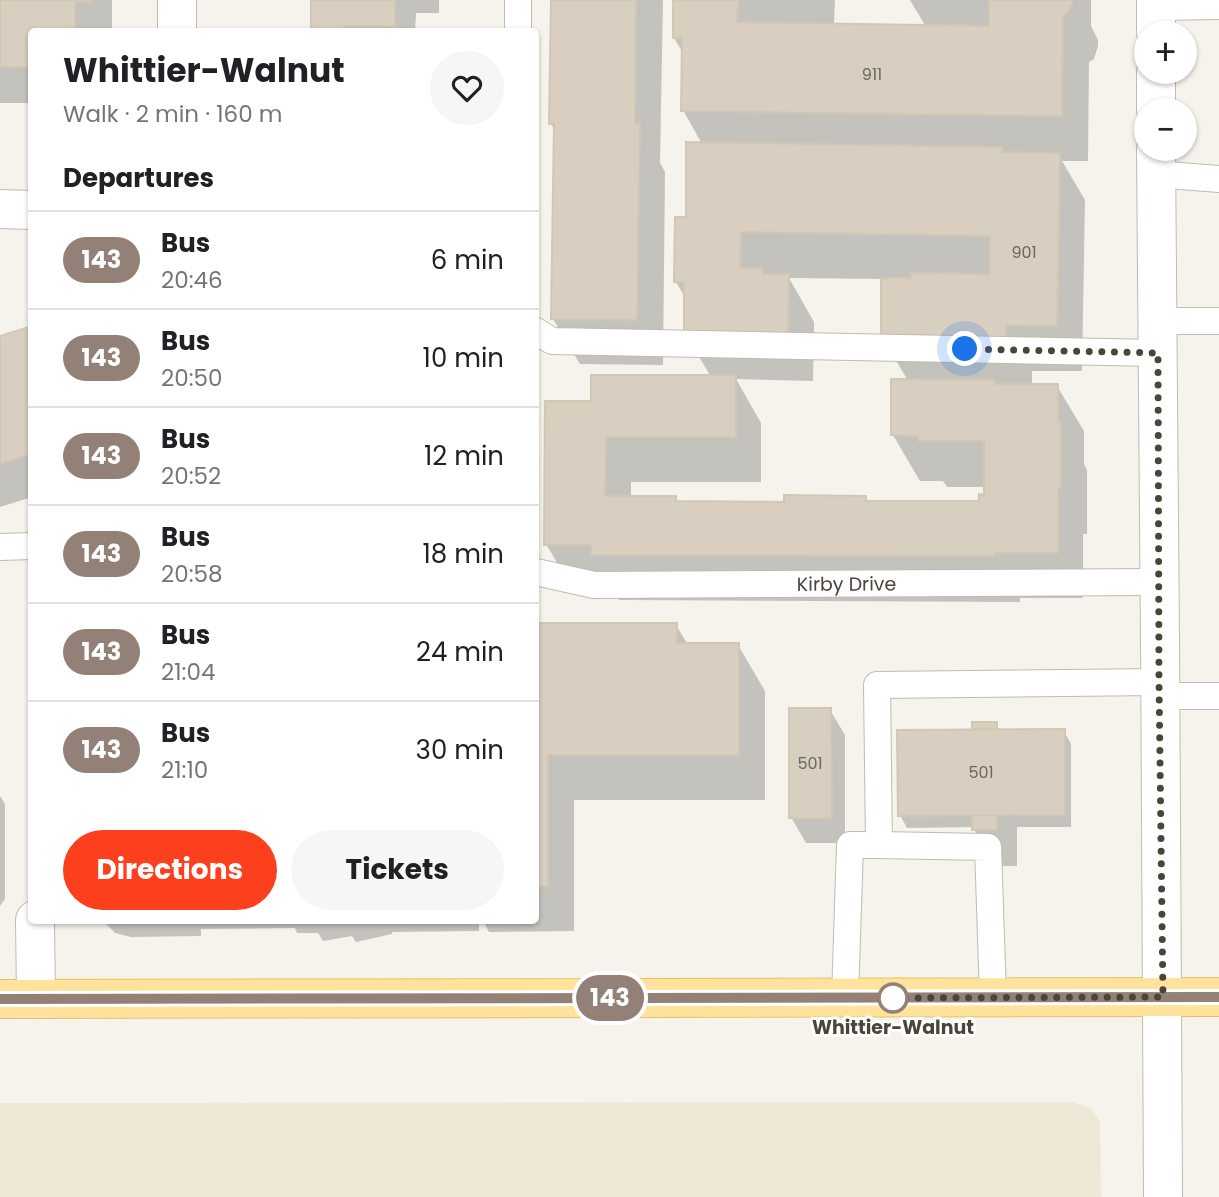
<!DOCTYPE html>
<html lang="en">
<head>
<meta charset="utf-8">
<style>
	body { margin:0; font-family:Poppins,sans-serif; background:#f6f6f6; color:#202124; height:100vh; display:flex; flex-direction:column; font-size:26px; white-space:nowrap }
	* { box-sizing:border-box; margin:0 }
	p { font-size:23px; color:#757577 }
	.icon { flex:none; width:38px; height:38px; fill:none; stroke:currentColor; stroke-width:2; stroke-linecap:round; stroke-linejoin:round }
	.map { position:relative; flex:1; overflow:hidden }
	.drawer { position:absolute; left:28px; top:28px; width:511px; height:896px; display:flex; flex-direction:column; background:#fff; border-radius:7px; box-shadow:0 2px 5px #0004 }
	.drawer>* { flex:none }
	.badge { padding:0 14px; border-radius:23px; font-size:24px; line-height:46px }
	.fabs { position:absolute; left:1134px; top:21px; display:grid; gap:14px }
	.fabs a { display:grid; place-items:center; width:63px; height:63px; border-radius:50%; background:#fff; box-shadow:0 2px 5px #0004; font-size:35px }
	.you { position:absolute; width:35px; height:35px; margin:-18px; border:5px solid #fff; border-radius:50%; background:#1a73e8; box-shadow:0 0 0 10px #1a73e833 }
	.map>.badge { position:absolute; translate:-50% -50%; box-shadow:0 0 0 4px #fff }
	h2 { padding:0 35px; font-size:26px; line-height:63px }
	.round { display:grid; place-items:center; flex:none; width:74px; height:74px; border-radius:37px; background:#f6f6f6 }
	.overview { display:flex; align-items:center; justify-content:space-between; height:119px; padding:0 35px }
	h1 { font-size:33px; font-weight:700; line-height:52px }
	.action { display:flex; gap:14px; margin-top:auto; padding:14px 35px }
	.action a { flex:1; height:80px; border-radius:42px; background:#fc3f1d; color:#fff; font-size:28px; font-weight:700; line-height:80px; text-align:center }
	.action a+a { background:#f6f6f6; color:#202124 }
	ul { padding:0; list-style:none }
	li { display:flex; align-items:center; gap:21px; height:98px; padding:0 35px; border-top:2px solid #e0e0e0 }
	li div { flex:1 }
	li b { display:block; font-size:26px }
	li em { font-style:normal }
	li .badge { min-width:77px; font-weight:700; text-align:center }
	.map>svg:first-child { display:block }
	.education { fill:#efe8d6 }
	.shadow { fill:#0003; fill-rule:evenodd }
	.building { fill:#d8cfc1; stroke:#d3c7b4; stroke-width:2 }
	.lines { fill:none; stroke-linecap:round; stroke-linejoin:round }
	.service-casing { stroke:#c2bbae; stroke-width:28 }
	.minor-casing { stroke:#c2bbae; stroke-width:40 }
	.tertiary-casing { stroke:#c2bbae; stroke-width:40 }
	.primary-casing { stroke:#e6c16a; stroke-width:40 }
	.service { stroke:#fff; stroke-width:26 }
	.minor { stroke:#fff; stroke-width:38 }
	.tertiary { stroke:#fff; stroke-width:38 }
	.primary { stroke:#ffe39c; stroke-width:38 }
	.line-casing { stroke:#fff; stroke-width:16 }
	.line { stroke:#938177; stroke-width:10 }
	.walk { stroke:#4b4439; stroke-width:7; stroke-dasharray:0 12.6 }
	.stop-dot { fill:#fff; stroke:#938177; stroke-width:3.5 }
	.labels { text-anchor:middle; stroke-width:6; stroke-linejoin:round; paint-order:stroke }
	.number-label { font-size:16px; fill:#6e675b }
	.street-label { font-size:19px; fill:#4b4439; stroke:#fff }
	.stop-label { font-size:19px; font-weight:bold; fill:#4b4439; stroke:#fff }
</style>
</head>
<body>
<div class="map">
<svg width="1219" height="1197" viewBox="0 0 1219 1197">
	<rect width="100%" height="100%" fill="#f6f3ec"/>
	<polygon class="education" points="1073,1102 1092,1109 1100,1122 1101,1197 0,1197 0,1103"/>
	<g class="shadow">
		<polygon points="0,0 112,0 112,32 32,32 32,103 0,103"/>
		<polygon points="313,0 439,0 439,13 416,13 415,32 314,32"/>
		<polygon points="553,0 663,0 660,163 665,172 663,365 580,364 553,319 556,132 551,124"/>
		<path d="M675 0H835L834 25 926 27 910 0H1091V26L1098 40V46L1094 59 1089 62 1088 161H1062L1085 200 1082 371H1032V386H1057L1084 431V464L1087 470V534H1083V598H1020V602L619 600 614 590H573L546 544 593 402 711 377 685 333 686 299 676 282 702 144 683 110V53L674 38ZM789 278 883 279 882 336 908 381 893 435 920 481H943L947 487H986V497L980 502H868L865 498 785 503H678L675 498H631V482H761V423L736 379 813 381 814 322Z"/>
		<polygon points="32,328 32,497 0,507 0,338"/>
		<polygon points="536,625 676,625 688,645 738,645 765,691 765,800 574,800 574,931 489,932 483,920 536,920"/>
		<polygon points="830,710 845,735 845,843 806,843 791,817"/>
		<polygon points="996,724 1000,731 1064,731 1071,744 1071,827 1017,827 1017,866 994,866 973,827 907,828 900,815 973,732"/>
		<polygon points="0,796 5,804 5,899 0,906"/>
		<polygon points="102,920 479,920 479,931 392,932 392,934 356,942 352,936 323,941 318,933 297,933 295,928 201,929 201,936 131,937 115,933"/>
	</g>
	<g class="building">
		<polygon points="0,0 92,0 92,2 75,2 75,32 32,32 32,67 0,67"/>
		<polygon points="311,0 395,0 395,27 344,26 344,31 311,31"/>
		<polygon points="551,0 636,0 635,124 640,124 637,320 551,319 554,124 549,124"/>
		<polygon points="673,0 738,0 737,22 989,26 989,0 1073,0 1068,13 1063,16 1062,116 681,111 682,38 673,38"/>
		<polygon points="686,142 1002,147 1002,152 1060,153 1057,326 1006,325 1006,339 881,337 881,278 911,278 911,273 990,274 990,236 741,232 740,268 763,268 763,274 789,274 788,335 684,334 684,282 674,282 675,217 686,217"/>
		<polygon points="32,326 32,454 0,464 0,336"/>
		<polygon points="591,375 736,375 736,437 606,437 605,496 676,496 676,501 784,502 784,495 866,496 866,501 979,501 979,494 984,495 984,441 918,441 918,436 891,435 891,379 995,380 995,384 1058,384 1058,422 1061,422 1061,488 1058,488 1058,553 995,553 995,556 591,555 591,545 544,545 545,401 591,401"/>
		<polygon points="536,623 677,623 677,643 739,643 739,755 548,755 548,886 536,886"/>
		<polygon points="789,708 831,708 832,818 789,818"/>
		<rect x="972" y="722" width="25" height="108"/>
		<polygon points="1065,729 1065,815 898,816 897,730"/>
	</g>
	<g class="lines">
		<defs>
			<g id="service">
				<polyline points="1156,7 1219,6"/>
				<polyline points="518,32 518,0"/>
				<polyline points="1156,174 1219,179"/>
				<polyline points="1158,321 1219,321"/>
				<polyline points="536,331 552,341 1158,353"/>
				<polyline points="0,547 32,546"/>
				<path id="s1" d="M536 572 594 585 1159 582"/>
				<polyline points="1160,696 1219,696"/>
				<polyline points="993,997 988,847 879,845 877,685 1159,682"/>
				<polyline points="845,998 850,845 879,845"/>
			</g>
			<g id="minor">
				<polyline points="177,0 177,32"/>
				<polyline points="0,209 32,210"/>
				<polyline points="35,920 36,999"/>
			</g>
			<g id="tertiary">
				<polyline points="1156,0 1156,33"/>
				<polyline points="1156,72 1156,110"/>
				<path d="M1156 149C1158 498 1163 848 1163 1197"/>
			</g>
			<polyline id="primary" points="0,999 1219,997"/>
		</defs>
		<use href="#service" class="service-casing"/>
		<use href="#minor" class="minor-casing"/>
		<use href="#tertiary" class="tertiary-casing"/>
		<use href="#primary" class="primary-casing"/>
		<use href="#service" class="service"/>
		<use href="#minor" class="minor"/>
		<use href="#tertiary" class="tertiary"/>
		<use href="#primary" class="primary"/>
	</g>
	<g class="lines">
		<defs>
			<polyline id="line" points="0,999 1219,997"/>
		</defs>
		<use href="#line" class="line-casing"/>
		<use href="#line" class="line"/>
		<polyline class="walk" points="893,998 1163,997 1159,682 1158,353 965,349"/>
	</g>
	<circle class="stop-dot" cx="893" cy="998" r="14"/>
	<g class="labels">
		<g class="number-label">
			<text x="872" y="80">911</text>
			<text x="1024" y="258">901</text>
			<text x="810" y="769">501</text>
			<text x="981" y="778">501</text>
		</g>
		<g class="street-label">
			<text dy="7" stroke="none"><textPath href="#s1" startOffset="312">Kirby Drive</textPath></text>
		</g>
		<g class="stop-label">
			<text x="893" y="1034">Whittier-Walnut</text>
		</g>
	</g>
</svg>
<div class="fabs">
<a>+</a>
<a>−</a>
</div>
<div class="you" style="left:965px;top:349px"></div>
<b class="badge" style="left:610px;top:998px;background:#938177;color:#fff">143</b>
<section class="drawer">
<div class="overview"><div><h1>Whittier-Walnut</h1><p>Walk · 2 min · 160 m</p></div><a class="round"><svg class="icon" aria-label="heart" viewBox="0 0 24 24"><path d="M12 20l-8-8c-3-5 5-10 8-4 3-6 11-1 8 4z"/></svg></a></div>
<h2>Departures</h2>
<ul>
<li><span class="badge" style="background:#938177;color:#fff">143</span><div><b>Bus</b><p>20:46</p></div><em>6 min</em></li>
<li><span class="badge" style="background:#938177;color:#fff">143</span><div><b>Bus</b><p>20:50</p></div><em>10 min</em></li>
<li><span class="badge" style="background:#938177;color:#fff">143</span><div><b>Bus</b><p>20:52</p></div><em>12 min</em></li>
<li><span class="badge" style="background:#938177;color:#fff">143</span><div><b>Bus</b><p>20:58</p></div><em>18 min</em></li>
<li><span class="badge" style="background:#938177;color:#fff">143</span><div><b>Bus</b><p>21:04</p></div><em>24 min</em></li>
<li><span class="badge" style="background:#938177;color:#fff">143</span><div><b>Bus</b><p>21:10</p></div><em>30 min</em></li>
</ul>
<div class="action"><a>Directions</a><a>Tickets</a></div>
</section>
</div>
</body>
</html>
